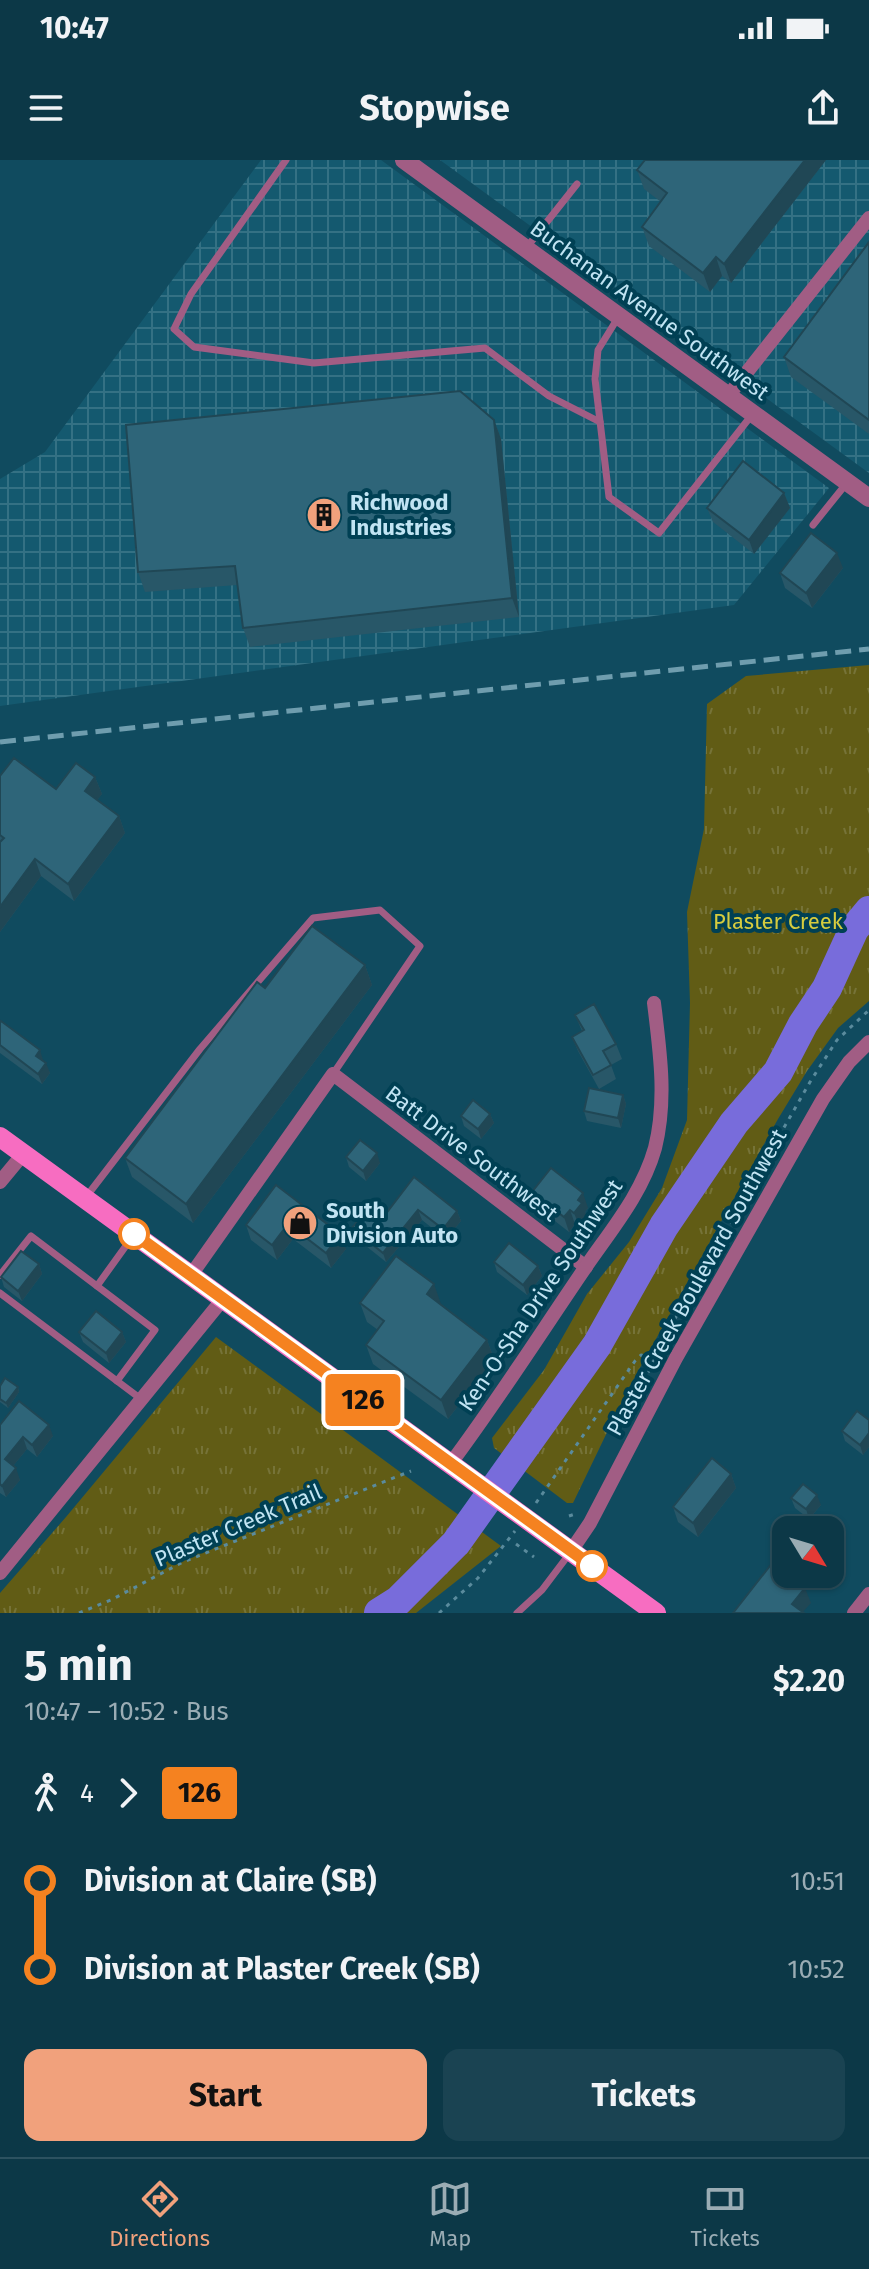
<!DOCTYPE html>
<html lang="en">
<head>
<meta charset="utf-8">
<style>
	body { margin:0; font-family:"Fira Sans",sans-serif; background:#1a4352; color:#f1f3f6; height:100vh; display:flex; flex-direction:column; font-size:30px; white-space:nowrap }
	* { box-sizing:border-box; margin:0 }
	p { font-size:26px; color:#9aacb4 }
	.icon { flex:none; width:44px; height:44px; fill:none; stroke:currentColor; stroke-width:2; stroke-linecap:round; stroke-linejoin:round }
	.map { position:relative; height:1453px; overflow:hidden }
	.details { display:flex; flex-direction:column; background:#0c3847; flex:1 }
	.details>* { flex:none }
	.badge { padding:0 16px; border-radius:6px; font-size:28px; line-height:52px }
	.needle { width:52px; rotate:128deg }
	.buttons { position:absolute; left:772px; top:1356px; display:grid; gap:16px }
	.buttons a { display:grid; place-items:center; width:72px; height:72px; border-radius:16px; background:#0c3847; box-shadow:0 2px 6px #0004,0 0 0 2px #2c5260; font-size:40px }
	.map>.badge { position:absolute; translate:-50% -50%; box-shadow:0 0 0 4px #fff }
	.legs { display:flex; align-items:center; gap:12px; height:88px; padding:0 24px; font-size:26px }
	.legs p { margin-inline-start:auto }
	.headline { display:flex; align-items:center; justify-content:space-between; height:136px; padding:0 24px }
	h1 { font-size:44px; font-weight:700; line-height:60px }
	.cta { display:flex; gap:16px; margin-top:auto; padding:16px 24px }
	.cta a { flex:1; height:92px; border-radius:16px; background:#f1a17c; color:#111; font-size:32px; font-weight:700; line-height:92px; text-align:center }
	.cta a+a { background:#1a4352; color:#f1f3f6 }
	ul { padding:0 24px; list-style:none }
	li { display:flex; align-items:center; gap:28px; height:88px; font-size:30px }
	li i { display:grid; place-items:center; width:12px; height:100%; margin:0 10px; background:currentColor }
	li i::after { content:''; width:20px; height:20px; margin:-10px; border:6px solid; border-radius:50%; background:#0c3847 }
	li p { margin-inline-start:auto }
	li:first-child i { background:linear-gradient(#0000 50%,currentColor 0) }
	li:last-child i { background:linear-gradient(currentColor 50%,#0000 0) }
	.status { display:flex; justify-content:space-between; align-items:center; height:56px; padding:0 40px; background:#0c3847; direction:ltr }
	.status svg { height:22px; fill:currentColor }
	header { display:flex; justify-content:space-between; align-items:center; height:104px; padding:0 24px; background:#0c3847; font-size:36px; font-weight:700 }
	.dock { display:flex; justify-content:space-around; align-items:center; height:112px; border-top:2px solid #2c5260; background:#0c3847; font-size:22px; color:#9aacb4 }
	.dock a { display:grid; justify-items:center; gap:4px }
	.dock .current { color:#f1a17c }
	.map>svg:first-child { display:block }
	.industrial { fill:url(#industrial-grid) }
	.park { fill:url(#park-tufts) }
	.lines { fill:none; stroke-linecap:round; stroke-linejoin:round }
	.river { stroke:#786cdb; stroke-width:30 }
	.path { stroke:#5a8b9d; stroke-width:3; stroke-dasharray:4 6; stroke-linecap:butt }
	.service { stroke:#a15d84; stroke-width:7 }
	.minor { stroke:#a15d84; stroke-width:14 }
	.tertiary { stroke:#a15d84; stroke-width:18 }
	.primary { stroke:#f76dc1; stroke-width:20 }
	.rail { stroke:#6f9dae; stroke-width:5; stroke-dasharray:16 8; stroke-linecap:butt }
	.wall { fill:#285768 }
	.shaded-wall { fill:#204755 }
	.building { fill:#2e6579; stroke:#204755; stroke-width:2 }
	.line-1-casing { stroke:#fff; stroke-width:18 }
	.line-1 { stroke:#f58220; stroke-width:12 }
	.stop-1-dot { fill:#fff; stroke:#f58220; stroke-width:4 }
	.labels { text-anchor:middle; stroke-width:8; stroke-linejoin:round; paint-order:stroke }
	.street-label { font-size:22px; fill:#c1e4f3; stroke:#004054 }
	.poi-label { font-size:22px; font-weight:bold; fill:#c1e4f3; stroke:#004054; text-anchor:start }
	.park-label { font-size:22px; fill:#d6cc3e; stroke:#004054 }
</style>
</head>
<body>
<div class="status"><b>10:47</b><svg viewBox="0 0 49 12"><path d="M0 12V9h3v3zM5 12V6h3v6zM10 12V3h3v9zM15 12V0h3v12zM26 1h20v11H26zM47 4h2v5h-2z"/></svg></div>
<header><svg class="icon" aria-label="menu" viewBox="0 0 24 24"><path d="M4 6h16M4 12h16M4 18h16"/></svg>Stopwise<svg class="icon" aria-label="share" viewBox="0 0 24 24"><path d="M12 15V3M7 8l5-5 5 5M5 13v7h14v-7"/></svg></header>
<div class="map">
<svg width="869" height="1453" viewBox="0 0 869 1453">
	<defs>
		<pattern id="industrial-grid" width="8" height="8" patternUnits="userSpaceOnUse" patternTransform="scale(2)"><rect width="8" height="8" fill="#14596f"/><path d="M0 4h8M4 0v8" fill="none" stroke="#347184"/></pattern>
		<pattern id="park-tufts" width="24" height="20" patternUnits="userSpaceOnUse" patternTransform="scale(2)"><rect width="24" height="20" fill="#615c15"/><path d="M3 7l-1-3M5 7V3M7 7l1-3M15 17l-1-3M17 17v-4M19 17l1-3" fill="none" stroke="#767338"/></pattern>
	</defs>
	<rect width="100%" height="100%" fill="#104b5f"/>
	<g class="industrial">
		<polygon points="261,0 381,0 829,328 734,445 0,546 0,319 45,292"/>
		<polygon points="440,0 869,0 869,313"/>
	</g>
	<g class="park">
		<polygon points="869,505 869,841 838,868 807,911 778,959 626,1233 573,1343 567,1343 494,1288 492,1278 544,1210 587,1134 629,1082 662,1028 687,960 690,843 687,752 704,669 707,544 746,516"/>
		<polygon points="216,1177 501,1386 416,1453 0,1453 0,1433 66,1357"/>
	</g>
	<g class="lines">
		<polyline class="river" points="379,1453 398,1441 456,1383 597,1185 664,1066 734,963 778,912 803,864 827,828 854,769 869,751"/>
		<g class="path">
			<polyline points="617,1275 673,1162 810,922 837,880 869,850"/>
			<polyline points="536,1343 635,1201 641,1195 652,1197"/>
			<polyline points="569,1356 578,1353"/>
			<polyline points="516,1384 534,1397"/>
			<polyline points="79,1453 111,1440 183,1402 411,1311"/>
			<polyline points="439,1453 478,1418 515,1371"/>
		</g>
		<g class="service">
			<polyline points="286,0 191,134 174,169 194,187 314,203 485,188 549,236 600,262"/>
			<polyline points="527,87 577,24"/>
			<polyline points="619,156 598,190 595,219 609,337 659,373 751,256"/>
			<polyline points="813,365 846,324"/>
			<polyline points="86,1037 200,889 313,758 380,750 420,786 333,914"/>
			<polyline points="0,1115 31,1076 155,1170 117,1221"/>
			<polyline points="97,1126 133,1076"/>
			<polyline points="0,1133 141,1239"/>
			<polyline points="517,1453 542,1430 570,1393"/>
		</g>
		<g class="minor">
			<polyline points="728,236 869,58"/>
			<polyline points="0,1022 24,993"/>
			<polyline points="191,1115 333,914 586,1107"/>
			<path d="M451 1303C498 1240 540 1174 585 1108 611 1070 642 1034 655 988 667 940 660 892 654 843"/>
			<polyline points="571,1391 590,1363 676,1198 823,939 849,902 869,882"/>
			<polyline points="0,1413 223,1139"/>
			<polyline points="854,1453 869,1434"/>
		</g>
		<polyline class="tertiary" points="404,0 869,338"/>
		<polyline class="primary" points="0,977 656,1453"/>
		<polyline class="rail" points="0,582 869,489"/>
	</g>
	<g class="wall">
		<polygon points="645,0 826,0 731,123 722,116 710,132 649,86 642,67 661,42 644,29 637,10"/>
		<polygon points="869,82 869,274 791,217 784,197"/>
		<polygon points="494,260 501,279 519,457 250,487 243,468 237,425 145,432 138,412"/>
		<polygon points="784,333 790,348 754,394 713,362 707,348"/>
		<polygon points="843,408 812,448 785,428 780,413"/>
		<polygon points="0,616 56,629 95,617 102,634 97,640 119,656 125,673 74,741 41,716 0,772"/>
		<polygon points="365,805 372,825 193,1063 132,1017 125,998 265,828"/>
		<polygon points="575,855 616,884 622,899 611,905 616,919 599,929 578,891 572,877 582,871"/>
		<polygon points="0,863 43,900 50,913 42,924 0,893"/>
		<polygon points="623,935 626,944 621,968 587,961 584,951"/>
		<polygon points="490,954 494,963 481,979 464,966 461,956"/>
		<polygon points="346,997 380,1003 366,1021 349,1007"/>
		<polygon points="414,1017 457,1051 461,1061 446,1079 422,1060 386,1102 356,1078 352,1068 378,1064"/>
		<polygon points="276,1025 346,1089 331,1108 293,1079 277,1100 251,1080 246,1065"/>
		<polygon points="532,1032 588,1048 585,1052 588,1058 580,1068 575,1064 569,1072 537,1047"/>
		<polygon points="494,1102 538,1106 542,1116 527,1135 497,1112"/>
		<polygon points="39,1104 42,1114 22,1141 4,1127 1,1117"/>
		<polygon points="360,1143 441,1144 487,1180 494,1199 448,1259 373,1204 366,1185 378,1170 367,1162"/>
		<polygon points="79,1172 122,1172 126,1182 109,1203 83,1182"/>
		<polygon points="0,1226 18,1227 19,1232 8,1248 0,1242"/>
		<polygon points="869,1260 869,1287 863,1295 845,1281 842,1271"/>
		<polygon points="0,1265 53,1276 37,1297 27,1289 13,1306 20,1320 6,1337 0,1333"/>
		<polygon points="731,1314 736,1328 698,1377 678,1362 673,1347"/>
		<polygon points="791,1338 821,1345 809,1359 795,1348"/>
	</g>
	<g class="shaded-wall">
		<polygon points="805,0 826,0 731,123 724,104"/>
		<polygon points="716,97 722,116 710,132 703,113"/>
		<polygon points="494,260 501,279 519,457 512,438"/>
		<polygon points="784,333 790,348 754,394 749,380"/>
		<polygon points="837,393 843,408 812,448 806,433"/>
		<polygon points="95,617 102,634 91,648 85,631"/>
		<polygon points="119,656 125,673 74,741 68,724"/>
		<polygon points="35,699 41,716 0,772 0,747"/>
		<polygon points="365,805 372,825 193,1063 186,1044"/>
		<polygon points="40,890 43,900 39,905 36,896"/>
		<polygon points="46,903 50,913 42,924 38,914"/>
		<polygon points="623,935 626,944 621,968 618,958"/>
		<polygon points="490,954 494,963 481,979 478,969"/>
		<polygon points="377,993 380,1003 366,1021 363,1011"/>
		<polygon points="583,1033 588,1048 585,1052 588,1058 580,1068 574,1053 578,1040"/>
		<polygon points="418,1050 422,1060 386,1102 383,1093"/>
		<polygon points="570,1050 575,1064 569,1072 564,1057"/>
		<polygon points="457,1051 461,1061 446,1079 443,1069"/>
		<polygon points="288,1064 293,1079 277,1100 272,1085"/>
		<polygon points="340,1074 346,1089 331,1108 326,1093"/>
		<polygon points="39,1104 42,1114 22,1141 18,1131"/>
		<polygon points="538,1106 542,1116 527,1135 523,1125"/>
		<polygon points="434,1124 441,1144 434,1153 427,1134"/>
		<polygon points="122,1172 126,1182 109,1203 106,1193"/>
		<polygon points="487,1180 494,1199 448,1259 441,1240"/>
		<polygon points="18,1227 19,1232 8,1248 6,1243"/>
		<polygon points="49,1265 53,1276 37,1297 32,1285"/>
		<polygon points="869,1273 869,1287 863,1295 860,1285"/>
		<polygon points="23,1277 27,1289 9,1311 5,1299"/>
		<polygon points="16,1308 20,1320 6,1337 2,1326"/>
		<polygon points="731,1314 736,1328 698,1377 693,1363"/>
		<polygon points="817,1335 821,1345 809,1359 806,1349"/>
		<polygon points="805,1428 811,1443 802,1453 792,1444"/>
	</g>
	<g class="building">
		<polygon points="645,0 805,0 724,104 716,97 703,113 642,67 667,33 637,10"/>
		<polygon points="869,82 869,260 784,197"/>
		<polygon points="460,231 494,260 512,438 243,468 235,406 138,412 126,265"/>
		<polygon points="743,301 784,333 749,380 707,348"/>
		<polygon points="811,373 837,393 806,433 780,413"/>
		<polygon points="14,598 56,629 76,603 95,617 85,631 119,656 68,724 35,699 0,747 0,682 4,678 0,675 0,616"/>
		<polygon points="312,766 365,805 186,1044 125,998 257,822 265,828"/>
		<polygon points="594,844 616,884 603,891 611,905 593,915 572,877 584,870 575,855"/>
		<polygon points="1,861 40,890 36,896 46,903 38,914 0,885 0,863"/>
		<polygon points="589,928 623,935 618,958 584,951"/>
		<polygon points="473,940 490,954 478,969 461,956"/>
		<polygon points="360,980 377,993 363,1011 346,997"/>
		<polygon points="551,1008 583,1033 578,1040 582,1043 574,1053 570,1050 564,1057 532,1032"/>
		<polygon points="414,1017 457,1051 443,1069 418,1050 383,1093 352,1068 364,1053 378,1064"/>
		<polygon points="276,1025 340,1074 326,1093 288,1064 272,1085 246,1065"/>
		<polygon points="509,1083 538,1106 523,1125 494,1102"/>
		<polygon points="21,1091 39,1104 18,1131 1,1117"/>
		<polygon points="396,1096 434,1124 427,1134 487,1180 441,1240 366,1185 384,1161 360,1143"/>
		<polygon points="96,1151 122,1172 106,1193 79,1172"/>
		<polygon points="5,1218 18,1227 6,1243 0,1239 0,1226"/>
		<polygon points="19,1241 49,1265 32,1285 23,1277 5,1299 16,1308 2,1326 0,1324 0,1265"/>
		<polygon points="857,1251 869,1260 869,1273 860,1285 842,1271"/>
		<polygon points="712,1298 731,1314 693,1363 673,1347"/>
		<polygon points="803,1324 817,1335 806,1349 791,1338"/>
		<polygon points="773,1402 786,1413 786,1414 788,1414 805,1428 792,1444 804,1453 733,1453"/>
	</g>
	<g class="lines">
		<defs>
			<polyline id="line-1" points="134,1074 592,1406"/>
		</defs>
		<use href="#line-1" class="line-1-casing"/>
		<use href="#line-1" class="line-1"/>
	</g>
	<defs>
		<symbol id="building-disc" viewBox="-11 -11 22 22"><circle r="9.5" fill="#f1a17c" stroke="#004054"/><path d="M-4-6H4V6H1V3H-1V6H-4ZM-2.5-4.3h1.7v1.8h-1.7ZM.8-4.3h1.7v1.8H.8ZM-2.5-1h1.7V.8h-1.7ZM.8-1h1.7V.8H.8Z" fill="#111"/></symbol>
		<symbol id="shop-disc" viewBox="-11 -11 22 22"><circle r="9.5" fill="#f1a17c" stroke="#004054"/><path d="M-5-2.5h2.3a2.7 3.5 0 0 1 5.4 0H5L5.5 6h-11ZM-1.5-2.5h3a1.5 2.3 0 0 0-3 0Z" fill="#111"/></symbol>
	</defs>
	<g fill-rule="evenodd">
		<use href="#building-disc" x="304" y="335" width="40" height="40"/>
		<use href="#shop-disc" x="280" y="1043" width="40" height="40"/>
	</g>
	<g class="stop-1-dot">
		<circle cx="134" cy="1074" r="14"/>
		<circle cx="592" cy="1406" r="14"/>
	</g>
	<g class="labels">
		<g class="street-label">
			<text transform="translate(650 150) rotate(36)" y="8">Buchanan Avenue Southwest</text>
			<text transform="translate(472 993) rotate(37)" y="8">Batt Drive Southwest</text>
			<text transform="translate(696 1122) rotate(-61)" y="8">Plaster Creek Boulevard Southwest</text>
			<text transform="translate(540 1135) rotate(-56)" y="8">Ken-O-Sha Drive Southwest</text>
			<text transform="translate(238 1365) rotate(-23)" y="8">Plaster Creek Trail</text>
		</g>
		<g class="poi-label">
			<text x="350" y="350">Richwood<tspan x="350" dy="25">Industries</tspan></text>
			<text x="326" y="1058">South<tspan x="326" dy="25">Division Auto</tspan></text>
		</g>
		<g class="park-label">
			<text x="778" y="769">Plaster Creek</text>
		</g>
	</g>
</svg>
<div class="buttons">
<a><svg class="needle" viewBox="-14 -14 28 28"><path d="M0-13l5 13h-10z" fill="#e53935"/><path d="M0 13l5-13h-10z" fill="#9aacb4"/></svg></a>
</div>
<b class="badge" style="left:363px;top:1240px;background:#f58220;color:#111">126</b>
</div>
<section class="details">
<div class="headline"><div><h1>5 min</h1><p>10:47 – 10:52 · Bus</p></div><b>$2.20</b></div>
<div class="legs"><svg class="icon" aria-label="walk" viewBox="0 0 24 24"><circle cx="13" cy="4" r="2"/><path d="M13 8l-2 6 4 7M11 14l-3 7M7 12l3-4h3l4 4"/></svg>4<svg class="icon" aria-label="forward" viewBox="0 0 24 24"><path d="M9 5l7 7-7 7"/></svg><b class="badge" style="background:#f58220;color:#111">126</b></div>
<ul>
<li><i style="color:#f58220"></i><b>Division at Claire (SB)</b><p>10:51</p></li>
<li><i style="color:#f58220"></i><b>Division at Plaster Creek (SB)</b><p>10:52</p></li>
</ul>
<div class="cta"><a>Start</a><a>Tickets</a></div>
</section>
<nav class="dock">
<a class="current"><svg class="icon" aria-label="directions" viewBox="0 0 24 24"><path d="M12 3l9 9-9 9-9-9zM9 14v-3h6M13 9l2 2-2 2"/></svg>Directions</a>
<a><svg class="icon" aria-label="map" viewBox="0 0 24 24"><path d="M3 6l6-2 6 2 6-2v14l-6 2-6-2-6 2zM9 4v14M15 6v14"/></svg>Map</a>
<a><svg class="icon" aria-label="tickets" viewBox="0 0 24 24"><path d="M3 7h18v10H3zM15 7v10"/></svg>Tickets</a>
</nav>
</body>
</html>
